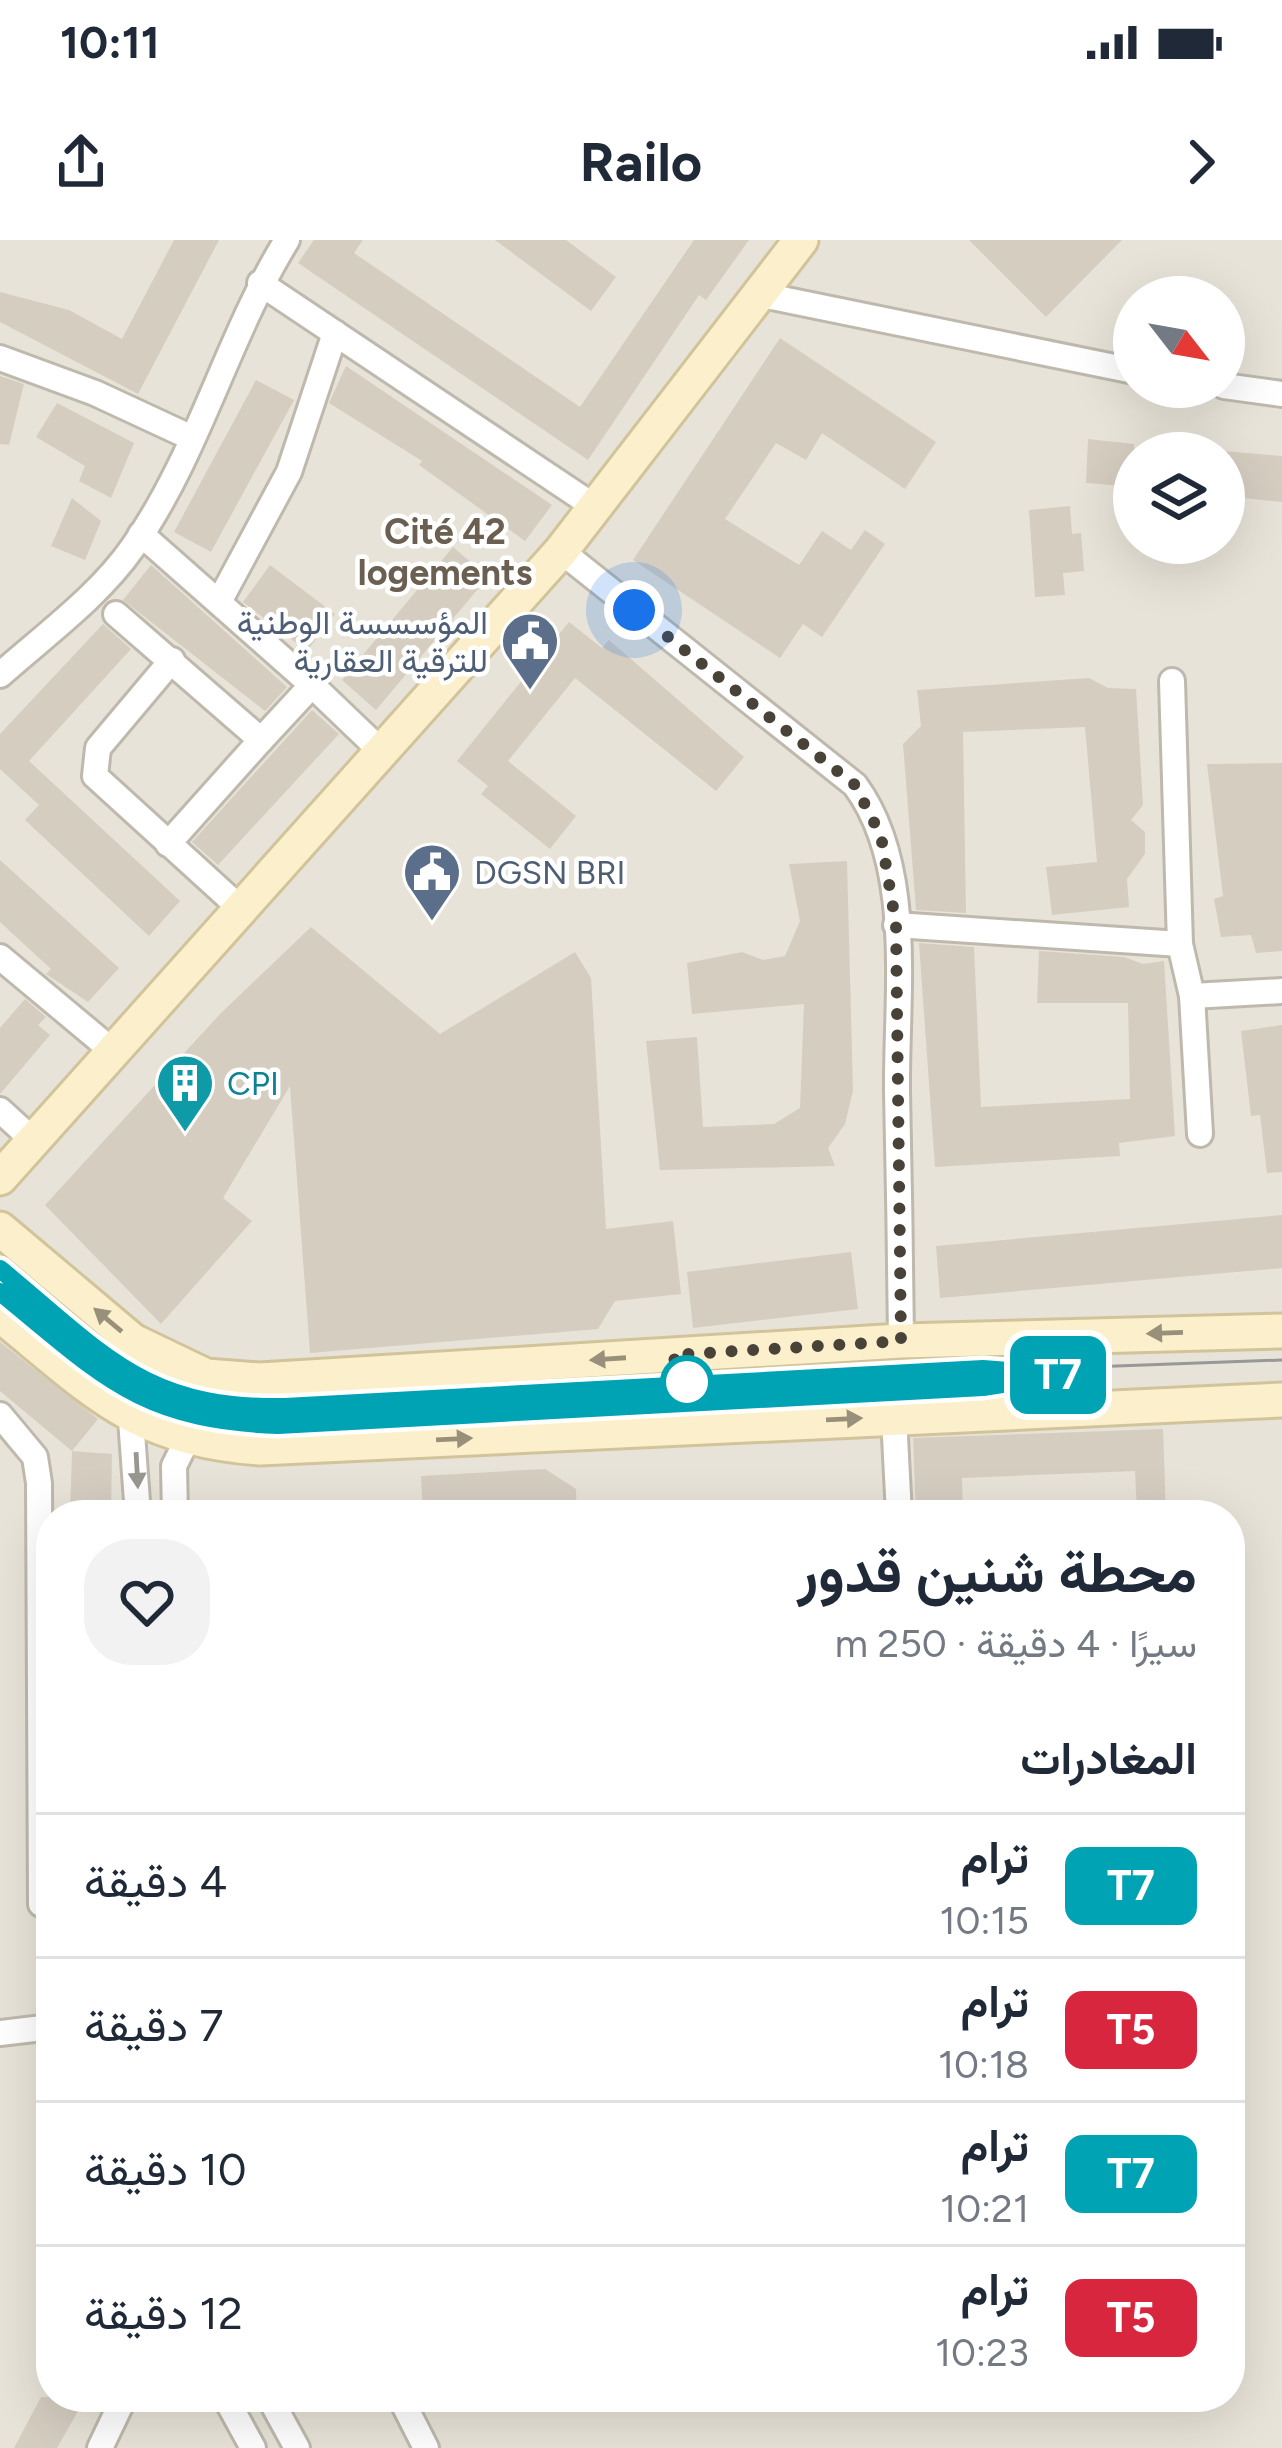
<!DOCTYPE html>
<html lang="ar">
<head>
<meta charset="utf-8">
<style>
	body { margin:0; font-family:Figtree,Vazirmatn,sans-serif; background:#f2f2f3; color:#1f2937; direction:rtl; height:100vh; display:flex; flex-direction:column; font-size:45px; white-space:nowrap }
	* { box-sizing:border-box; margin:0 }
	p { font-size:39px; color:#747a83 }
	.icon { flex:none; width:66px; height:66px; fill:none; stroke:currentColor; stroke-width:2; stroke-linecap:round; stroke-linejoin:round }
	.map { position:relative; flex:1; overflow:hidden; direction:ltr }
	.sheet { position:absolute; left:36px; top:1260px; width:1209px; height:912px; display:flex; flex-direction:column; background:#fff; border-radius:48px; box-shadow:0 12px 48px #0002; direction:rtl }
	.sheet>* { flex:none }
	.badge { padding:0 24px; border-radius:18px; font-size:42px; line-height:78px }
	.needle { width:78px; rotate:121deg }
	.controls { position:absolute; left:1113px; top:36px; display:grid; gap:24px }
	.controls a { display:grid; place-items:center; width:132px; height:132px; border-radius:50%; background:#fff; box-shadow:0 12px 48px #0002; font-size:60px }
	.you { position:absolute; width:60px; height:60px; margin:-30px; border:9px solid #fff; border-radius:50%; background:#1a73e8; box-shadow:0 0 0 18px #1a73e833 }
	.map>.badge { position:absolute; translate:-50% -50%; box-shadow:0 0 0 6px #fff }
	h2 { padding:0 48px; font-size:45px; line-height:108px }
	.round { display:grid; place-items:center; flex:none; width:126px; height:126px; border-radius:48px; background:#f2f2f3 }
	.overview { display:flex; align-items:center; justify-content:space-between; height:204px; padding:0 48px }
	h1 { font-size:57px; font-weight:700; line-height:90px }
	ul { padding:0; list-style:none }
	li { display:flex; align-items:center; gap:36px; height:144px; padding:0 48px; border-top:3px solid #e0e1e3 }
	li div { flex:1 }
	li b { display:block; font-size:45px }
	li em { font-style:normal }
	li .badge { min-width:132px; font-weight:700; text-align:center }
	.status { display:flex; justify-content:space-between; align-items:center; height:84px; padding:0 60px; background:#fff; direction:ltr }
	.status svg { height:33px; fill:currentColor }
	header { display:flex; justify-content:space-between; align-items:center; height:156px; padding:0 48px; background:#fff; font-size:54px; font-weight:700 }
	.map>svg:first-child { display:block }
	.residential { fill:#e8e3d8; fill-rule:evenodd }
	.building { fill:#d5cdc0 }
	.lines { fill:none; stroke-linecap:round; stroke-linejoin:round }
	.street-casing { stroke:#bfb9ad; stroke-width:30 }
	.secondary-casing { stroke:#d1c49b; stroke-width:39 }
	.street { stroke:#fff; stroke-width:24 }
	.secondary { stroke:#fcf0cc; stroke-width:33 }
	.tram { stroke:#989898; stroke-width:3 }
	.oneway { fill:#99907b }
	.oneway2 { fill:#9a9792 }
	.line-casing { stroke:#fff; stroke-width:27 }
	.line { stroke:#00a3b4; stroke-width:18 }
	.walk { stroke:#484238; stroke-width:12; stroke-dasharray:0 21.6 }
	.stop-dot { fill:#fff; stroke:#00a3b4; stroke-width:6 }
	.labels { text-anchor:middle; stroke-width:9; stroke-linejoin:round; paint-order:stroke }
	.service-label { font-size:33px; fill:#4e5e75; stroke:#fff; text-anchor:end }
	.culture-label { font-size:33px; fill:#0d838f; stroke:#fff; text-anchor:start }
	.neighbourhood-label { font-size:36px; font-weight:bold; fill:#6a5f50; stroke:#fff }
</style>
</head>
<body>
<div class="status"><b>10:11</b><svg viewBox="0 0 49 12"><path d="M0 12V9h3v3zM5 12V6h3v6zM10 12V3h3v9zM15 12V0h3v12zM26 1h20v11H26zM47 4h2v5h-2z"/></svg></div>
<header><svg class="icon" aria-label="forward" viewBox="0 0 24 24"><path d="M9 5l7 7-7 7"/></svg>Railo<svg class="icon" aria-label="share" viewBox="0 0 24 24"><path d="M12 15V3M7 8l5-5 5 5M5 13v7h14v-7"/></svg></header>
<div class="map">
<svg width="1282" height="2208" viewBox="0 0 1282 2208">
	<rect width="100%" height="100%" fill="#f4f1ea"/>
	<path class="residential" d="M0 0H1282V2208H0ZM1134 57H1224V147H1134ZM1134 213H1224V303H1134ZM51 1275H1230V2157H51Z"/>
	<g class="building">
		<polygon points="174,0 219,0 138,154 0,82 0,52 69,70 122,99"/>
		<polygon points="314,0 363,0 354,13 580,167 694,0 749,0 706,60 699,55 588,220 298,23"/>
		<polygon points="495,0 566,0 616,37 591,71"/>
		<polygon points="969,0 1122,0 1046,77"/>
		<polygon points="780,98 936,202 905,249 822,193 806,220 776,203 725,279 799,325 822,291 851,310 865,290 885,304 822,397 803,384 780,418 633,320"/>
		<polygon points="346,126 552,265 525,301 419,225 422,221 329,163"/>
		<polygon points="0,136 24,144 9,205 0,204"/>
		<polygon points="256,140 294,160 211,312 174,292"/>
		<polygon points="57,163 134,203 111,258 79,241 85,226 36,197"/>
		<polygon points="1088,199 1134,204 1134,247 1086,243"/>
		<polygon points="1224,211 1282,216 1282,262 1224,256"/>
		<polygon points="72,258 101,281 85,320 51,306"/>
		<polygon points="1070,266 1072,294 1081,293 1084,331 1063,333 1065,355 1035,357 1029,270"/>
		<polygon points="453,307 488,337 376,470 342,440"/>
		<polygon points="151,325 287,447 265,471 123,360"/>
		<polygon points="270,325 335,374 307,411 243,362"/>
		<polygon points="569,382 602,408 609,400 744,517 716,551 575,438 508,521 576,576 550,609 481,554 488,546 457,521"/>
		<polygon points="103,384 131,409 29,521 180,661 149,696 25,580 39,565 0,529 0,494"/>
		<polygon points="1089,438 1108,448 1136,449 1143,565 1131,580 1145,592 1145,614 1127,639 1129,667 1052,675 1046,627 1097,622 1085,487 963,492 966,673 916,670 903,504 921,486 917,450"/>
		<polygon points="312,470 339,494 218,625 192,602"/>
		<polygon points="1282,523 1282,711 1256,713 1251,695 1221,697 1214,659 1223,656 1207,524"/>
		<polygon points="0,620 119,728 88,762 46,734 51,729 0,682"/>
		<polygon points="847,621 853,851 845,884 828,908 835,926 660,930 646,801 697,797 703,887 774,884 800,868 804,764 692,774 687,723 742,712 763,720 785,716 800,681 789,624"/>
		<polygon points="311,687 440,794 575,712 591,738 606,989 673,981 681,1054 615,1061 598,1089 310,1113 290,846 223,958 252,981 161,1084 45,965 220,774"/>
		<polygon points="919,703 974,707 981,867 1130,859 1128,763 1037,763 1039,711 1124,717 1143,724 1164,721 1175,896 1119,903 1120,916 935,927"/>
		<polygon points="25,759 46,777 38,785 50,795 0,854 0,788"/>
		<polygon points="1282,785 1282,932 1267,933 1260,875 1251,876 1241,791"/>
		<polygon points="1282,975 1282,1028 940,1058 936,1006"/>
		<polygon points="851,1012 858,1069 693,1088 687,1032"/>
		<polygon points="0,1102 98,1179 72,1211 0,1151"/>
		<polygon points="1163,1189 1166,1275 1137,1275 1135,1231 962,1238 963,1275 916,1275 913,1198"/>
		<polygon points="72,1211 112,1214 111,1275 70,1275"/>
		<polygon points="545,1229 576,1249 577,1275 423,1275 421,1236"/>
		<polygon points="41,2157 86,2157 57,2208 14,2208"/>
	</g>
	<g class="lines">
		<defs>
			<g id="street">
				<polyline points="260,43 595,267"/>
				<polyline points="762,55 1134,131"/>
				<polyline points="0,118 95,153 192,198"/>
				<polyline points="1224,146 1282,154"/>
				<polyline points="141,294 312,445"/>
				<path d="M561 311 855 545C915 626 896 755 897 851 899 934 900 1018 901 1101"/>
				<polyline points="220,360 289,232 335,93"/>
				<polyline points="116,374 261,500 312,445 382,512"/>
				<polyline points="172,420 98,508 95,536 241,669"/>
				<path d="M0 435C45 395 99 356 133 307 199 213 227 97 287 0"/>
				<polyline points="1172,441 1180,704 1192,756 1200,894"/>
				<polyline points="168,604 261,500"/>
				<polyline points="896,685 1180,704"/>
				<polyline points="0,717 115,813"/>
				<polyline points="1192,756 1282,751"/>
				<polyline points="0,870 35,902"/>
				<polyline points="0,1175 35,1217 39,1243 41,1664"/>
				<polyline points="894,1177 899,1275"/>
				<polyline points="138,1275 129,1152 134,1136 158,1113"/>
				<polyline points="175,1275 174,1226 207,1160 206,1136"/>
				<polyline points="0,1793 51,1787"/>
				<polyline points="225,2157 253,2208"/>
				<polyline points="269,2157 297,2208"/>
				<polyline points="400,2157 426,2208"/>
				<polyline points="100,2208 122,2162"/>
			</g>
			<g id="secondary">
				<polyline points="0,938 561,311 801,0"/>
				<polyline points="0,989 133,1101 206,1136 260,1140 901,1101 1282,1091"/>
				<path d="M0 1075C93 1150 133 1199 260 1208L1282 1160"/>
			</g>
		</defs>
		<use href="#street" class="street-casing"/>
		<use href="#secondary" class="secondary-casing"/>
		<use href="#street" class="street"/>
		<use href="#secondary" class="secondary"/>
		<path class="tram" d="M0 1029C75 1091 141 1159 242 1168L687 1142 1282 1120"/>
	</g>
	<defs><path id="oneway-solid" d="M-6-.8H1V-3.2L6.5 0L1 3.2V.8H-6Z" transform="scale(3)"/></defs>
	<g class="oneway">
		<use href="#oneway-solid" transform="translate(108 1080) rotate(-140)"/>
		<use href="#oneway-solid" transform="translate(1165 1093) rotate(178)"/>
		<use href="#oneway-solid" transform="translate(608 1119) rotate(176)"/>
		<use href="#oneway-solid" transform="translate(844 1179) rotate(-3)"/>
		<use href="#oneway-solid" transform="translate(454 1199) rotate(-3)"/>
	</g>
	<use class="oneway2" href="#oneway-solid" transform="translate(137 1230) rotate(87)"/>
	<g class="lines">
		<defs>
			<path id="line" d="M0 1029C102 1113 144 1170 285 1167L983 1129 1060 1135 983 1147 278 1185C139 1180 102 1135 0 1052"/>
		</defs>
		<use href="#line" class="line-casing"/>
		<use href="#line" class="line"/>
		<polyline class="walk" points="634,370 855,545 881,596 896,685 901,1101 672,1115 687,1142"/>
	</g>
	<defs>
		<symbol id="civic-pin" viewBox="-11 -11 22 30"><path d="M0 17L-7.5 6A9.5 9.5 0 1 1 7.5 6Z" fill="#5c6f8a" stroke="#fff"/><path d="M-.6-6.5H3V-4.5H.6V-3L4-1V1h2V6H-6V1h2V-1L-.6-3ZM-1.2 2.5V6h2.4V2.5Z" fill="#fff"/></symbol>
		<symbol id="building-pin" viewBox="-11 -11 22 30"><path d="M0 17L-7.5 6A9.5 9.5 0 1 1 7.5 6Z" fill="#0f9aa8" stroke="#fff"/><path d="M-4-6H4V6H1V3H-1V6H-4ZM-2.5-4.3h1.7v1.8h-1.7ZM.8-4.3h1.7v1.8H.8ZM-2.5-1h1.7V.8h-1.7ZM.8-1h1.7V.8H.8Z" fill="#fff"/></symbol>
	</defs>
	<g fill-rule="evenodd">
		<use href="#civic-pin" x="497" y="368" width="66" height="90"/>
		<use href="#civic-pin" x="399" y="599" width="66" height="90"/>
		<use href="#building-pin" x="152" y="810" width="66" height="90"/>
	</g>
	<circle class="stop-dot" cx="687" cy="1142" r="24"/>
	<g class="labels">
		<g class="service-label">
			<text x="488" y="394">المؤسسسة الوطنية<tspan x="488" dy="38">للترقية العقارية</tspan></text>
			<text x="474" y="644" text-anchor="start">DGSN BRI</text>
		</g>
		<g class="culture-label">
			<text x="227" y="855">CPI</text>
		</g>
		<g class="neighbourhood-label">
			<text x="445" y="304">Cité 42<tspan x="445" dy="41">logements</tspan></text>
		</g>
	</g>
</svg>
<div class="controls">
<a><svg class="needle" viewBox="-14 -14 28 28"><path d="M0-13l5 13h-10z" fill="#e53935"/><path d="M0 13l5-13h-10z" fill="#747a83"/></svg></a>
<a><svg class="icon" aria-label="layers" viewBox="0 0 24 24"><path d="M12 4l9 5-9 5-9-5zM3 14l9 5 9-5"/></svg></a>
</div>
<div class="you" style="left:634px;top:370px"></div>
<b class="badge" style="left:1058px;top:1135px;background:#00a3b4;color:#fff">T7</b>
<section class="sheet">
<div class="overview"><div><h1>محطة شنين قدور</h1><p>سيرًا · 4 دقيقة · 250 m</p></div><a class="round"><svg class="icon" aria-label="heart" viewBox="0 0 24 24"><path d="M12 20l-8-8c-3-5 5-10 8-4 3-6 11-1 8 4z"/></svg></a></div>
<h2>المغادرات</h2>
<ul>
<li><span class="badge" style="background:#00a3b4;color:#fff">T7</span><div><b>ترام</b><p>10:15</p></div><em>4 دقيقة</em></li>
<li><span class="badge" style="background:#d7263d;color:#fff">T5</span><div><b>ترام</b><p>10:18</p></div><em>7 دقيقة</em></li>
<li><span class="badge" style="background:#00a3b4;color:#fff">T7</span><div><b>ترام</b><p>10:21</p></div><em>10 دقيقة</em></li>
<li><span class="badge" style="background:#d7263d;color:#fff">T5</span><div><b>ترام</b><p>10:23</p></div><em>12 دقيقة</em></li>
</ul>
</section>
</div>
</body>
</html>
